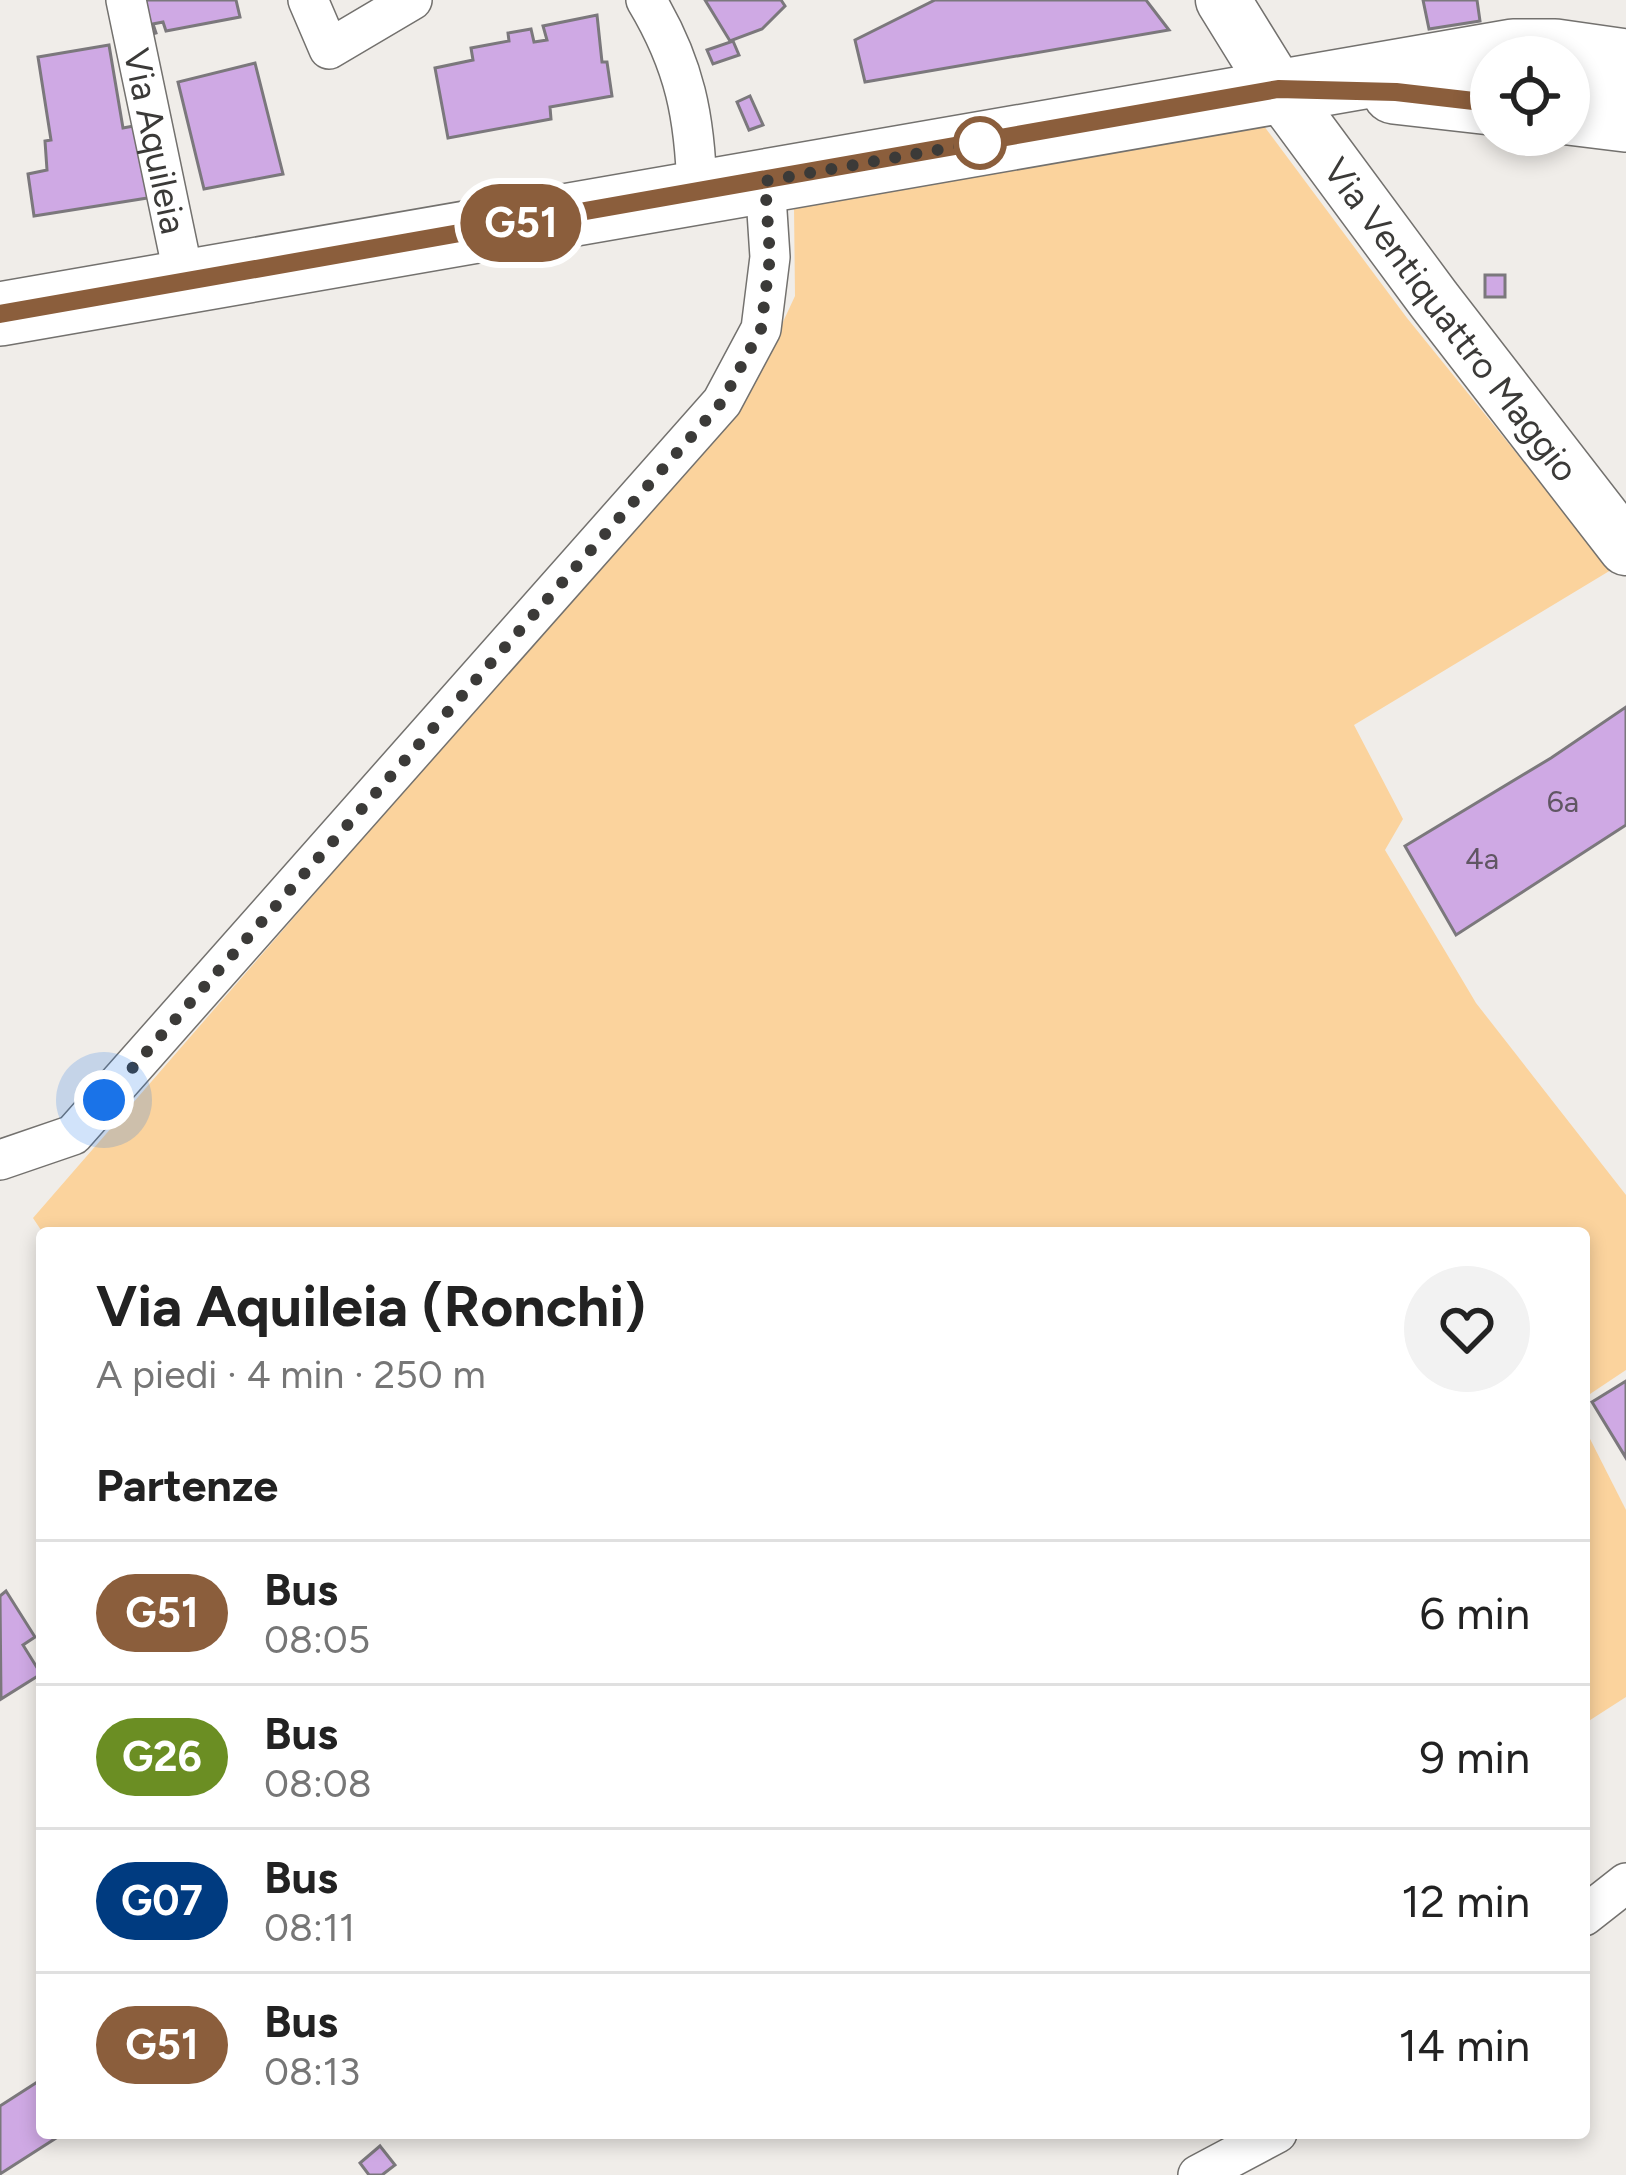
<!DOCTYPE html>
<html lang="it">
<head>
<meta charset="utf-8">
<style>
	body { margin:0; font-family:Figtree,sans-serif; background:#f2f2f2; color:#222; height:100vh; display:flex; flex-direction:column; font-size:45px; white-space:nowrap }
	* { box-sizing:border-box; margin:0 }
	p { font-size:39px; color:#767676 }
	.icon { flex:none; width:66px; height:66px; fill:none; stroke:currentColor; stroke-width:2; stroke-linecap:round; stroke-linejoin:round }
	.map { position:relative; flex:1; overflow:hidden }
	.details { position:absolute; left:36px; top:1227px; width:1554px; height:912px; display:flex; flex-direction:column; background:#fff; border-radius:12px; box-shadow:0 6px 18px #0003 }
	.details>* { flex:none }
	.badge { padding:0 24px; border-radius:39px; font-size:42px; line-height:78px }
	.buttons { position:absolute; left:1470px; top:36px; display:grid; gap:24px }
	.buttons a { display:grid; place-items:center; width:120px; height:120px; border-radius:50%; background:#fff; box-shadow:0 6px 18px #0003; font-size:60px }
	.you { position:absolute; width:60px; height:60px; margin:-30px; border:9px solid #fff; border-radius:50%; background:#1a73e8; box-shadow:0 0 0 18px #1a73e833 }
	.map>.badge { position:absolute; translate:-50% -50%; box-shadow:0 0 0 6px #fff }
	h2 { padding:0 60px; font-size:45px; line-height:108px }
	.round { display:grid; place-items:center; flex:none; width:126px; height:126px; border-radius:63px; background:#f2f2f2 }
	.summary { display:flex; align-items:center; justify-content:space-between; height:204px; padding:0 60px }
	h1 { font-size:57px; font-weight:700; line-height:90px }
	ul { padding:0; list-style:none }
	li { display:flex; align-items:center; gap:36px; height:144px; padding:0 60px; border-top:3px solid #e0e0e0 }
	li div { flex:1 }
	li b { display:block; font-size:45px }
	li em { font-style:normal }
	li .badge { min-width:132px; font-weight:700; text-align:center }
	.map>svg:first-child { display:block }
	.green { fill:#fbd39d }
	.building { fill:#cfa9e4; stroke:#7b787c; stroke-width:3 }
	.lines { fill:none; stroke-linecap:round; stroke-linejoin:round }
	.street-casing { stroke:#73716e; stroke-width:42 }
	.secondary-casing { stroke:#73716e; stroke-width:57 }
	.primary-casing { stroke:#73716e; stroke-width:66 }
	.street { stroke:#fff; stroke-width:39 }
	.secondary { stroke:#fff; stroke-width:54 }
	.primary { stroke:#fff; stroke-width:63 }
	.line-casing { stroke:#fff; stroke-width:27 }
	.line { stroke:#8b5e3c; stroke-width:18 }
	.walk { stroke:#3b3a38; stroke-width:12; stroke-dasharray:0 21.6 }
	.stop-dot { fill:#fff; stroke:#8b5e3c; stroke-width:6 }
	.labels { text-anchor:middle; stroke-width:12; stroke-linejoin:round; paint-order:stroke }
	.number-label { font-size:30px; fill:#605663 }
	.street-label { font-size:36px; fill:#3b3a38; stroke:#fdfaf7 }
</style>
</head>
<body>
<div class="map">
<svg width="1626" height="2175" viewBox="0 0 1626 2175">
	<rect width="100%" height="100%" fill="#f0ede9"/>
	<g class="green">
		<polygon points="1261,122 1407,318 1611,570 1354,725 1403,819 1385,850 1476,1003 1626,1195 1626,1370 1584,1398 1584,1233 43,1233 33,1218 751,391 795,296 794,207"/>
		<polygon points="1584,1427 1626,1510 1626,1697 1584,1724"/>
	</g>
	<g class="building">
		<polygon points="139,0 236,0 240,17 166,31 163,22 153,24 156,33 141,37"/>
		<polygon points="705,0 781,0 785,6 762,29 730,41"/>
		<polygon points="935,0 1146,0 1169,30 865,82 855,40"/>
		<polygon points="1423,0 1477,0 1480,21 1429,29"/>
		<polygon points="597,15 602,62 607,62 612,96 550,107 551,119 448,138 435,68 473,60 471,48 509,41 508,33 531,29 534,42 547,40 543,26"/>
		<polygon points="733,41 739,55 713,64 707,50"/>
		<polygon points="109,45 123,128 139,125 160,196 34,216 28,174 47,170 45,141 51,140 38,57"/>
		<polygon points="255,63 283,174 204,189 178,82"/>
		<polygon points="750,96 763,125 749,130 737,102"/>
		<rect x="1485" y="275" width="20" height="22"/>
		<polygon points="1626,707 1626,825 1456,935 1405,846 1551,758"/>
		<polygon points="1626,1381 1626,1458 1592,1402"/>
		<polygon points="6,1591 35,1637 23,1645 41,1674 1,1699 0,1596"/>
		<polygon points="42,2079 42,2133 64,2133 0,2174 0,2106"/>
		<polygon points="380,2146 395,2165 382,2175 369,2175 360,2163"/>
	</g>
	<g class="lines">
		<defs>
			<g id="street">
				<path id="s1" d="M126 0 185 282"/>
				<polyline points="308,0 329,49 412,0"/>
				<path d="M646 0C685 65 695 117 697 192"/>
				<polyline points="0,1160 73,1135 722,402 761,329 770,257 765,181"/>
				<polyline points="1584,1916 1626,1883"/>
				<polyline points="1198,2175 1277,2133"/>
			</g>
			<g id="secondary">
				<path id="s2" d="M1223 0 1278 89 1434 300 1626 548"/>
			</g>
			<g id="primary">
				<polyline points="1394,92 1491,103"/>
				<polyline points="1569,113 1626,120"/>
				<polyline points="0,314 1513,51 1555,51 1626,61"/>
			</g>
		</defs>
		<use href="#street" class="street-casing"/>
		<use href="#secondary" class="secondary-casing"/>
		<use href="#primary" class="primary-casing"/>
		<use href="#street" class="street"/>
		<use href="#secondary" class="secondary"/>
		<use href="#primary" class="primary"/>
	</g>
	<g class="lines">
		<defs>
			<polyline id="line" points="0,314 1278,89 1396,92 1491,103"/>
		</defs>
		<use href="#line" class="line-casing"/>
		<use href="#line" class="line"/>
		<polyline class="walk" points="104,1100 722,402 761,329 770,257 765,181 998,139 980,143"/>
	</g>
	<circle class="stop-dot" cx="980" cy="143" r="24"/>
	<g class="labels">
		<g class="number-label">
			<text x="1563" y="812">6a</text>
			<text x="1482" y="869">4a</text>
		</g>
		<g class="street-label">
			<text dy="13" stroke="none"><textPath href="#s1" startOffset="144">Via Aquileia</textPath></text>
			<text dy="13" stroke="none"><textPath href="#s2" startOffset="393">Via Ventiquattro Maggio</textPath></text>
		</g>
	</g>
</svg>
<div class="buttons">
<a><svg class="icon" aria-label="locate" viewBox="0 0 24 24"><circle cx="12" cy="12" r="6"/><path d="M12 2v4M12 18v4M2 12h4M18 12h4"/></svg></a>
</div>
<div class="you" style="left:104px;top:1100px"></div>
<b class="badge" style="left:521px;top:223px;background:#8b5e3c;color:#fff">G51</b>
<section class="details">
<div class="summary"><div><h1>Via Aquileia (Ronchi)</h1><p>A piedi · 4 min · 250 m</p></div><a class="round"><svg class="icon" aria-label="heart" viewBox="0 0 24 24"><path d="M12 20l-8-8c-3-5 5-10 8-4 3-6 11-1 8 4z"/></svg></a></div>
<h2>Partenze</h2>
<ul>
<li><span class="badge" style="background:#8b5e3c;color:#fff">G51</span><div><b>Bus</b><p>08:05</p></div><em>6 min</em></li>
<li><span class="badge" style="background:#6b8e23;color:#fff">G26</span><div><b>Bus</b><p>08:08</p></div><em>9 min</em></li>
<li><span class="badge" style="background:#003b80;color:#fff">G07</span><div><b>Bus</b><p>08:11</p></div><em>12 min</em></li>
<li><span class="badge" style="background:#8b5e3c;color:#fff">G51</span><div><b>Bus</b><p>08:13</p></div><em>14 min</em></li>
</ul>
</section>
</div>
</body>
</html>
